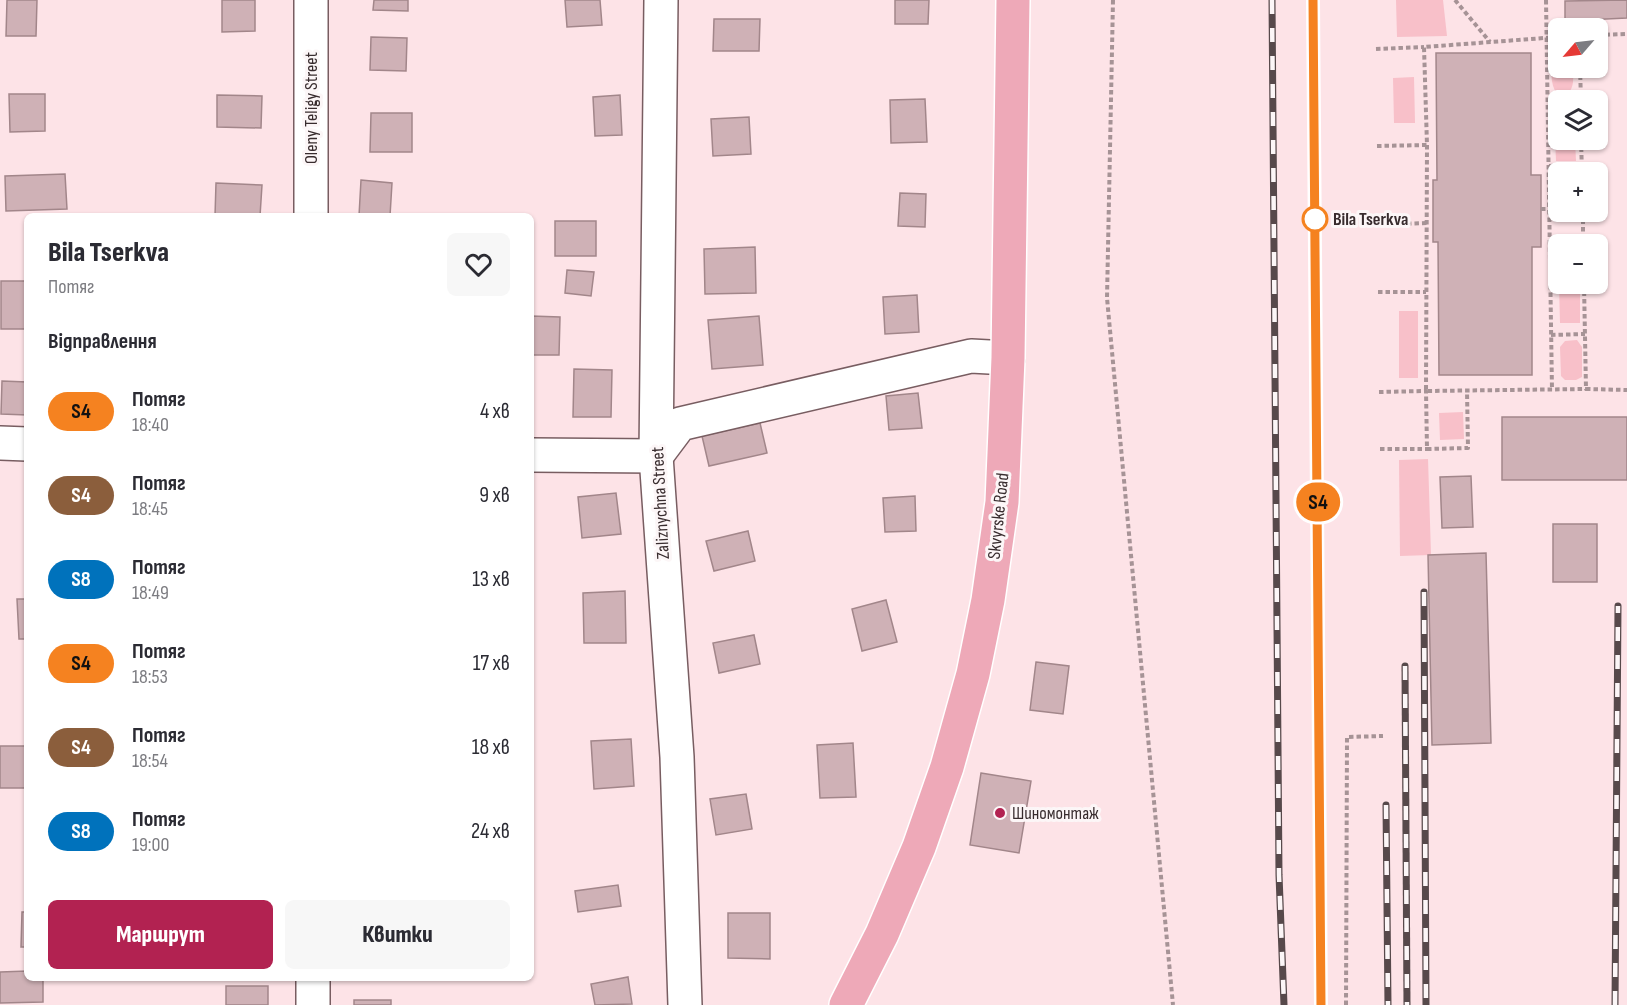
<!DOCTYPE html>
<html lang="uk">
<head>
<meta charset="utf-8">
<style>
	body { margin:0; font-family:"Sofia Sans Condensed",sans-serif; background:#f7f7f7; color:#2b2b33; height:100vh; display:flex; flex-direction:column; font-size:22px; white-space:nowrap }
	* { box-sizing:border-box; margin:0 }
	p { font-size:20px; color:#7c7c81 }
	.icon { flex:none; width:33px; height:33px; fill:none; stroke:currentColor; stroke-width:2; stroke-linecap:round; stroke-linejoin:round }
	.map { position:relative; flex:1; overflow:hidden }
	.side { position:absolute; left:24px; top:213px; width:510px; height:768px; display:flex; flex-direction:column; background:#fff; border-radius:9px; box-shadow:0 2px 4px #0004 }
	.side>* { flex:none }
	.badge { padding:0 12px; border-radius:20px; font-size:21px; line-height:39px }
	.needle { width:39px; rotate:242deg }
	.fabs { position:absolute; left:1548px; top:18px; display:grid; gap:12px }
	.fabs a { display:grid; place-items:center; width:60px; height:60px; border-radius:9px; background:#fff; box-shadow:0 2px 4px #0004; font-size:30px }
	.map>.badge { position:absolute; translate:-50% -50%; box-shadow:0 0 0 3px #fff }
	h2 { padding:0 24px; font-size:22px; line-height:54px }
	.round { display:grid; place-items:center; flex:none; width:63px; height:63px; border-radius:9px; background:#f7f7f7 }
	.head { display:flex; align-items:center; justify-content:space-between; height:102px; padding:0 24px }
	h1 { font-size:28px; font-weight:800; line-height:45px }
	.button { display:flex; gap:12px; margin-top:auto; padding:12px 24px }
	.button a { flex:1; height:69px; border-radius:9px; background:#b22251; color:#fff; font-size:24px; font-weight:800; line-height:69px; text-align:center }
	.button a+a { background:#f7f7f7; color:#2b2b33 }
	ul { padding:0; list-style:none }
	li { display:flex; align-items:center; gap:18px; height:84px; padding:0 24px }
	li div { flex:1 }
	li b { display:block; font-size:22px }
	li em { font-style:normal }
	li .badge { min-width:66px; font-weight:700; text-align:center }
	.map>svg:first-child { display:block }
	.green { fill:#f8c0c9 }
	.building { fill:#cfb1b6; stroke:#a2868a; stroke-width:1.5 }
	.lines { fill:none; stroke-linecap:round; stroke-linejoin:round }
	.minor-casing { stroke:#785d61; stroke-width:36 }
	.major-casing { stroke:#fff; stroke-width:36 }
	.path { stroke:#a69396; stroke-width:4; stroke-dasharray:4.5 3; stroke-linecap:butt }
	.minor { stroke:#fff; stroke-width:33 }
	.major { stroke:#eea9b8; stroke-width:33 }
	.rail-casing { stroke:#57494b; stroke-width:7 }
	.rail { stroke:#fcf6f7; stroke-width:4.5; stroke-dasharray:14; stroke-linecap:butt }
	.line-casing { stroke:#fff; stroke-width:14 }
	.line { stroke:#f58220; stroke-width:9 }
	.stop-dot { fill:#fff; stroke:#f58220; stroke-width:3 }
	.poi-dot { fill:#b22251; stroke:#fcf6f7; stroke-width:2 }
	.labels { text-anchor:middle; stroke-width:6; stroke-linejoin:round; paint-order:stroke }
	.street-label { font-size:18px; fill:#382c2e; stroke:#fcf6f7 }
	.stop-label { font-size:18px; font-weight:bold; fill:#382c2e; stroke:#fcf6f7; text-anchor:start }
	.poi-label { font-size:18px; fill:#382c2e; stroke:#fcf6f7; text-anchor:start }
</style>
</head>
<body>
<div class="map">
<svg width="1627" height="1005" viewBox="0 0 1627 1005">
	<rect width="100%" height="100%" fill="#fde3e7"/>
	<g class="green">
		<polygon points="1396,0 1443,0 1447,36 1397,37"/>
		<path d="M1556 58H1558V68H1573C1573 77 1575 88 1567 94H1557C1550 84 1550 69 1556 58Z"/>
		<polygon points="1414,77 1415,123 1394,123 1393,78"/>
		<polygon points="1554,112 1558,112 1558,140 1575,140 1576,161 1556,161"/>
		<polygon points="1559,284 1580,284 1580,323 1560,323"/>
		<rect x="1399" y="311" width="19" height="67"/>
		<polygon points="1577,340 1582,347 1582,377 1576,380 1565,380 1561,376 1560,347 1565,341"/>
		<polygon points="1463,412 1464,439 1440,440 1439,413"/>
		<polygon points="1428,459 1431,555 1400,556 1399,460"/>
	</g>
	<g class="building">
		<polygon points="7,0 37,0 36,36 6,36"/>
		<polygon points="222,0 255,0 255,31 222,32"/>
		<polygon points="374,0 408,0 408,11 373,10"/>
		<polygon points="565,0 600,0 602,25 567,27"/>
		<polygon points="895,0 929,0 928,24 895,24"/>
		<polygon points="1627,0 1627,18 1565,21 1565,1"/>
		<polygon points="714,19 760,19 759,51 713,51"/>
		<polygon points="371,37 407,38 406,71 370,70"/>
		<polygon points="1436,53 1531,53 1531,175 1541,175 1541,247 1532,247 1532,375 1439,375 1438,242 1433,242 1433,180 1437,180"/>
		<polygon points="9,94 45,94 45,131 10,132"/>
		<polygon points="217,95 262,96 261,128 217,127"/>
		<polygon points="620,95 622,135 595,136 593,97"/>
		<polygon points="925,99 927,142 891,143 890,100"/>
		<polygon points="371,113 412,113 412,152 370,152"/>
		<polygon points="749,117 751,154 713,156 711,119"/>
		<polygon points="65,174 67,209 6,211 5,176"/>
		<polygon points="361,180 392,183 390,216 359,216"/>
		<polygon points="216,183 262,185 260,216 215,216"/>
		<polygon points="900,193 926,194 925,227 898,226"/>
		<rect x="555" y="221" width="41" height="35"/>
		<rect x="25" y="222" width="2" height="42"/>
		<polygon points="755,247 756,293 705,294 704,249"/>
		<polygon points="567,270 594,272 591,296 565,293"/>
		<rect x="1" y="281" width="26" height="48"/>
		<polygon points="917,295 919,332 885,334 883,297"/>
		<polygon points="531,316 560,317 559,355 531,355"/>
		<polygon points="759,316 763,365 712,369 708,320"/>
		<polygon points="574,369 612,370 611,417 573,417"/>
		<polygon points="2,381 27,382 27,415 1,414"/>
		<polygon points="918,393 922,428 889,430 886,396"/>
		<rect x="1502" y="417" width="125" height="63"/>
		<polygon points="760,423 767,453 709,466 702,436"/>
		<polygon points="1471,476 1473,527 1442,528 1440,477"/>
		<polygon points="616,493 621,534 582,538 578,497"/>
		<polygon points="915,496 916,531 885,532 883,498"/>
		<rect x="1553" y="524" width="44" height="58"/>
		<polygon points="748,531 755,561 714,571 706,541"/>
		<polygon points="1486,553 1491,743 1432,745 1428,555"/>
		<polygon points="625,591 626,643 584,643 583,593"/>
		<polygon points="17,599 27,599 27,639 19,639"/>
		<polygon points="886,600 897,642 862,651 852,609"/>
		<polygon points="754,635 760,664 719,673 713,643"/>
		<polygon points="1036,662 1069,666 1063,714 1030,710"/>
		<polygon points="631,739 634,786 594,789 591,741"/>
		<polygon points="853,743 856,797 820,798 817,745"/>
		<rect x="0" y="746" width="27" height="42"/>
		<polygon points="981,773 1031,781 1019,853 970,845"/>
		<polygon points="746,794 752,829 716,835 710,799"/>
		<polygon points="618,885 621,906 578,912 575,891"/>
		<polygon points="22,912 27,912 27,947 21,947"/>
		<polygon points="728,913 770,913 770,959 728,958"/>
		<polygon points="27,971 27,978 43,978 43,1002 0,1003 0,972"/>
		<polygon points="628,977 632,1004 595,1005 591,984"/>
		<rect x="226" y="986" width="42" height="19"/>
		<rect x="354" y="1000" width="37" height="5"/>
	</g>
	<g class="lines">
		<defs>
			<g id="minor">
				<polyline points="661,0 656,456 677,757 685,1005"/>
				<polyline points="311,216 311,0"/>
				<polyline points="0,443 27,444"/>
				<polyline points="531,455 656,456 680,424 971,356 1008,358"/>
				<polyline points="313,978 313,1005"/>
			</g>
			<polyline id="major" points="846,1005 882,934 919,847 947,767 973,674 988,600 1002,502 1008,358 1013,0"/>
		</defs>
		<use href="#minor" class="minor-casing"/>
		<use href="#major" class="major-casing"/>
		<g class="path">
			<polyline points="1113,0 1107,298 1173,1005"/>
			<polyline points="1455,0 1490,42"/>
			<polyline points="1546,0 1552,390"/>
			<polyline points="1598,35 1627,34"/>
			<polyline points="1558,37 1424,47 1427,145 1426,391 1586,389"/>
			<polyline points="1376,49 1424,47"/>
			<polyline points="1580,68 1581,100"/>
			<polyline points="1548,102 1558,101"/>
			<polyline points="1581,140 1582,172"/>
			<polyline points="1377,146 1427,145"/>
			<polyline points="1549,166 1582,165"/>
			<polyline points="1541,209 1550,209"/>
			<polyline points="1583,212 1583,244"/>
			<polyline points="1377,225 1427,223"/>
			<polyline points="1551,265 1558,265"/>
			<polyline points="1584,284 1586,389 1627,390"/>
			<polyline points="1378,292 1426,292"/>
			<polyline points="1551,335 1585,334"/>
			<polyline points="1379,392 1426,391 1427,449 1468,448 1467,391"/>
			<polyline points="1380,449 1427,449"/>
			<polyline points="1346,1005 1347,737 1383,736"/>
		</g>
		<use href="#minor" class="minor"/>
		<use href="#major" class="major"/>
		<defs>
			<g id="rail">
				<polyline points="1272,0 1279,875 1284,1005"/>
				<polyline points="1313,0 1321,1005"/>
				<polyline points="1424,592 1426,1005"/>
				<polyline points="1405,666 1407,1005"/>
				<polyline points="1386,805 1388,1005"/>
				<polyline points="1615,1005 1618,606"/>
			</g>
		</defs>
		<use href="#rail" class="rail-casing"/>
		<use href="#rail" class="rail"/>
	</g>
	<g class="lines">
		<defs>
			<polyline id="line" points="1313,0 1321,1005"/>
		</defs>
		<use href="#line" class="line-casing"/>
		<use href="#line" class="line"/>
	</g>
	<circle class="stop-dot" cx="1315" cy="219" r="12"/>
	<circle class="poi-dot" cx="1000" cy="813" r="6"/>
	<g class="labels">
		<g class="street-label">
			<text transform="translate(311 108) rotate(-90)" y="6">Oleny Teligy Street</text>
			<text transform="translate(660 503) rotate(-93)" y="6">Zaliznychna Street</text>
			<text transform="translate(998 516) rotate(-84)" y="6">Skvyrske Road</text>
		</g>
		<g class="stop-label">
			<text x="1333" y="225">Bila Tserkva</text>
		</g>
		<g class="poi-label">
			<text x="1012" y="819">Шиномонтаж</text>
		</g>
	</g>
</svg>
<div class="fabs">
<a><svg class="needle" viewBox="-14 -14 28 28"><path d="M0-13l5 13h-10z" fill="#e53935"/><path d="M0 13l5-13h-10z" fill="#7c7c81"/></svg></a>
<a><svg class="icon" aria-label="layers" viewBox="0 0 24 24"><path d="M12 4l9 5-9 5-9-5zM3 14l9 5 9-5"/></svg></a>
<a>+</a>
<a>−</a>
</div>
<b class="badge" style="left:1318px;top:502px;background:#f58220;color:#111">S4</b>
<section class="side">
<div class="head"><div><h1>Bila Tserkva</h1><p>Потяг</p></div><a class="round"><svg class="icon" aria-label="heart" viewBox="0 0 24 24"><path d="M12 20l-8-8c-3-5 5-10 8-4 3-6 11-1 8 4z"/></svg></a></div>
<h2>Відправлення</h2>
<ul>
<li><span class="badge" style="background:#f58220;color:#111">S4</span><div><b>Потяг</b><p>18:40</p></div><em>4 хв</em></li>
<li><span class="badge" style="background:#8b5e3c;color:#fff">S4</span><div><b>Потяг</b><p>18:45</p></div><em>9 хв</em></li>
<li><span class="badge" style="background:#0072bc;color:#fff">S8</span><div><b>Потяг</b><p>18:49</p></div><em>13 хв</em></li>
<li><span class="badge" style="background:#f58220;color:#111">S4</span><div><b>Потяг</b><p>18:53</p></div><em>17 хв</em></li>
<li><span class="badge" style="background:#8b5e3c;color:#fff">S4</span><div><b>Потяг</b><p>18:54</p></div><em>18 хв</em></li>
<li><span class="badge" style="background:#0072bc;color:#fff">S8</span><div><b>Потяг</b><p>19:00</p></div><em>24 хв</em></li>
</ul>
<div class="button"><a>Маршрут</a><a>Квитки</a></div>
</section>
</div>
</body>
</html>
